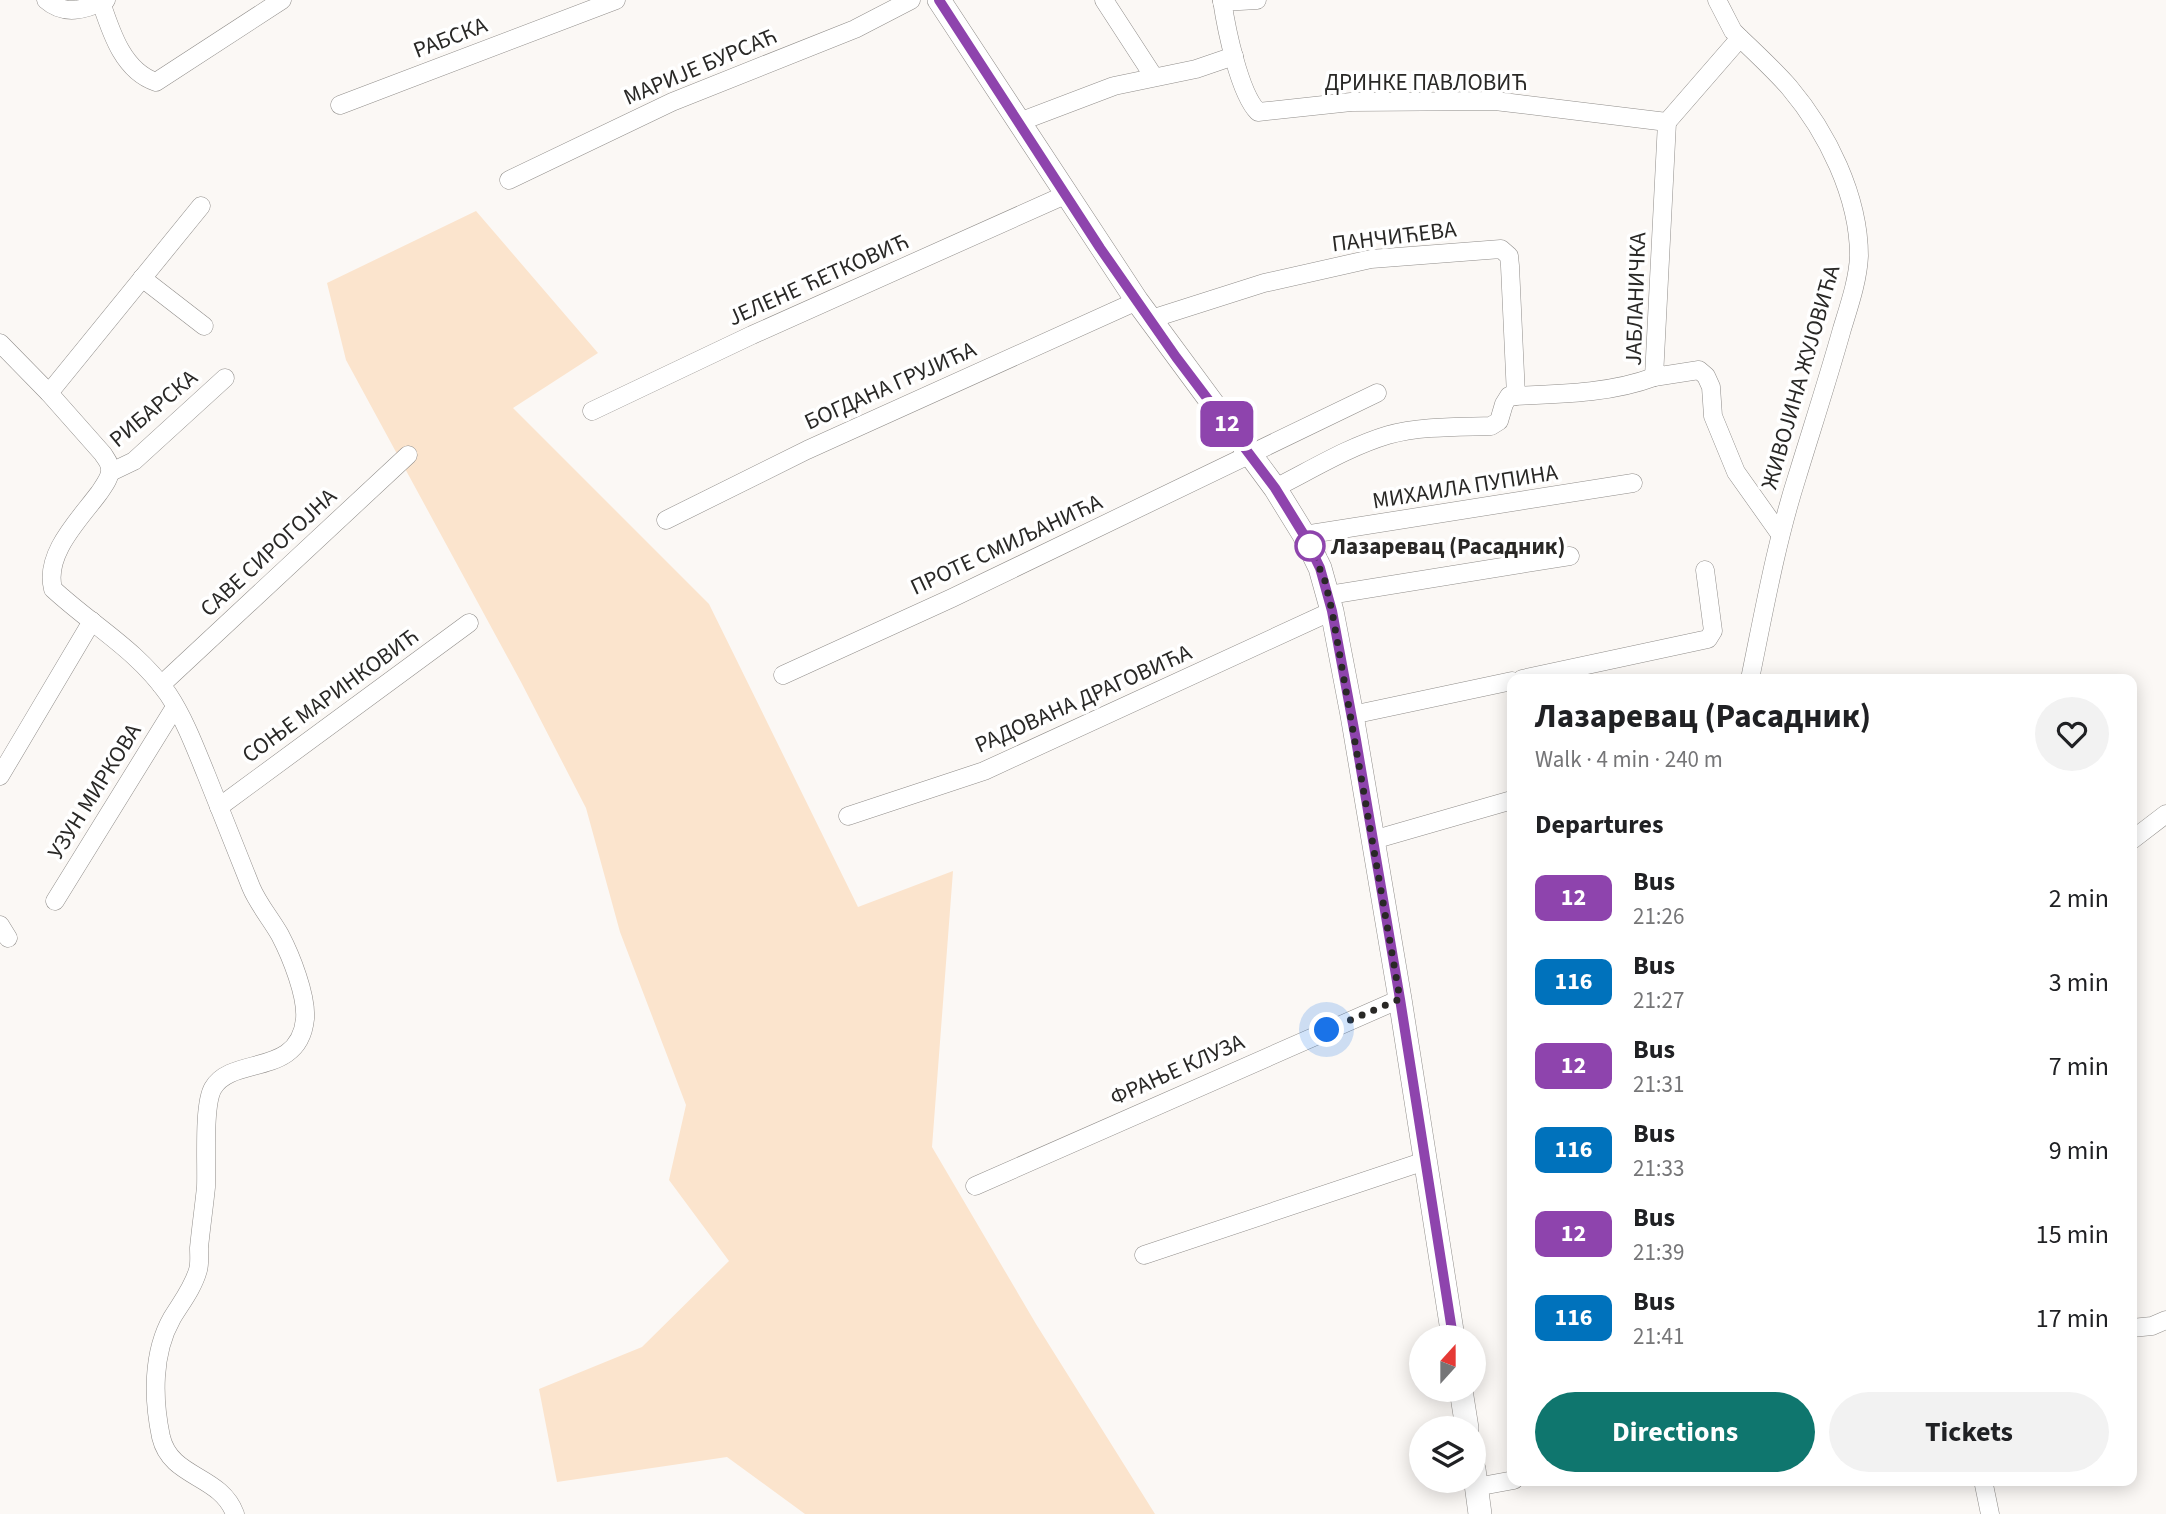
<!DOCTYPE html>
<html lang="en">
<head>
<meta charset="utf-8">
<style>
	body { margin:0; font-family:"Source Sans 3",sans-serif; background:#f2f2f2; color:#202124; height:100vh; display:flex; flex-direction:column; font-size:26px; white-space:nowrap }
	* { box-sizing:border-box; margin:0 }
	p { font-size:23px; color:#757577 }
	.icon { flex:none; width:38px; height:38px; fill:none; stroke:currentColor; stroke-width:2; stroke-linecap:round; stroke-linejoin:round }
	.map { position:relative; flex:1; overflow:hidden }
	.side { position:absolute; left:1507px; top:674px; width:630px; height:812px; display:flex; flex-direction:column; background:#fff; border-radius:14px; box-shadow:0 4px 18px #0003 }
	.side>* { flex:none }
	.badge { padding:0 14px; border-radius:10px; font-size:24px; line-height:46px }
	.needle { width:46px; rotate:21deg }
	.buttons { position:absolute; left:1409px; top:1325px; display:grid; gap:14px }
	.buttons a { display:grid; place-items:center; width:77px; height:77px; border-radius:50%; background:#fff; box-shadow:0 4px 18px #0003; font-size:35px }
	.you { position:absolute; width:35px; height:35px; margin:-18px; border:5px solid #fff; border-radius:50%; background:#1a73e8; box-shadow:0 0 0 10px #1a73e833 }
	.map>.badge { position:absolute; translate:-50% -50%; box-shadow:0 0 0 4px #fff }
	h2 { padding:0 28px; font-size:26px; line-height:63px }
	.round { display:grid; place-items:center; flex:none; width:74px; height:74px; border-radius:37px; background:#f2f2f2 }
	.summary { display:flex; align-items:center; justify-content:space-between; height:119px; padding:0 28px }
	h1 { font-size:33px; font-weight:700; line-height:52px }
	.button { display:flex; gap:14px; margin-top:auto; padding:14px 28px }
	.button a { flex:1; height:80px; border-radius:42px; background:#0f766e; color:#fff; font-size:28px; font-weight:700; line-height:80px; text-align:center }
	.button a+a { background:#f2f2f2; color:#202124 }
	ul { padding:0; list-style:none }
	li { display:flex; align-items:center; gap:21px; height:84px; padding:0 28px }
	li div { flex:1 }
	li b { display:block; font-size:26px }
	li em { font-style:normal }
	li .badge { min-width:77px; font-weight:700; text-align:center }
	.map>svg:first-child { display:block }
	.green { fill:#fbe4cd }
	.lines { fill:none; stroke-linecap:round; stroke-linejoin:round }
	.minor-casing { stroke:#908d8a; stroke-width:19 }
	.tertiary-casing { stroke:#908d8a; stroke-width:24 }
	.minor { stroke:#fff; stroke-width:18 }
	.tertiary { stroke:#fff; stroke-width:23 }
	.line-casing { stroke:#fff; stroke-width:16 }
	.line { stroke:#8e44ad; stroke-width:10 }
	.walk { stroke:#292826; stroke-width:7; stroke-dasharray:0 12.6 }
	.stop-dot { fill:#fff; stroke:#8e44ad; stroke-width:3.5 }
	.labels { text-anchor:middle; stroke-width:7; stroke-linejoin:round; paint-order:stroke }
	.street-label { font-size:23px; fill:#292826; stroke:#fff }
	.stop-label { font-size:23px; font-weight:bold; fill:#292826; stroke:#fff; text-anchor:start }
</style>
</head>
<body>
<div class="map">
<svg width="2166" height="1514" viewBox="0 0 2166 1514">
	<rect width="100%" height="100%" fill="#fbf8f5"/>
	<polygon class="green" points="476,211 598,353 513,408 709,604 858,907 953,871 932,1147 1036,1324 1155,1514 805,1514 727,1457 557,1482 539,1389 642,1347 729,1261 669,1180 686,1105 620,932 586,808 521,682 346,360 327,283"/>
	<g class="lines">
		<defs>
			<g id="minor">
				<path d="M46 0C64 16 85 10 106 0"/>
				<polyline points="1104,0 1154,77"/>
				<path d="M1222 0C1226 27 1239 93 1258 112L1351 102 1495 101 1667 122 1740 38 1733 31 1717 0"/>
				<path d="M101 2C111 32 123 71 156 82L282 0"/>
				<polyline points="1222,2 1257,0"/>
				<path d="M1740 38C1757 54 1774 70 1789 87 1827 132 1859 196 1859 256 1858 280 1849 306 1842 329 1828 379 1812 428 1797 477 1776 543 1764 611 1750 679"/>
				<polyline points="340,105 616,0"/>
				<polyline points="1019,122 1114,86 1196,69 1234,56"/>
				<polyline points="1667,122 1654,377 1699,370 1706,376 1711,387 1713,416 1736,472 1780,534"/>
				<polyline points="509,180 672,102 855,29 911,0"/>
				<polyline points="142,278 204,326"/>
				<polyline points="1151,319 1264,283 1371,259 1501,249 1509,256 1510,266 1516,396"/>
				<path d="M0 343 49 393 103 454C106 459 110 463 110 469 111 477 103 487 99 493 79 520 44 554 53 589 93 626 136 649 168 694 184 718 195 747 206 774 221 812 236 850 251 887 258 904 271 919 280 935 291 956 307 996 305 1019 299 1078 232 1055 213 1088 203 1105 207 1164 206 1187 204 1207 201 1227 199 1248 199 1255 200 1263 198 1270 193 1288 181 1303 172 1318 152 1353 153 1399 161 1437 171 1479 220 1474 235 1514"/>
				<polyline points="49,393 201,206"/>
				<polyline points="592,411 752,335 1065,195"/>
				<polyline points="111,472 134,461 225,378"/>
				<path d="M1275 488C1311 470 1348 447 1388 435 1420 426 1457 427 1491 426L1499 421 1504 404 1509 396C1557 394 1609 394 1654 377"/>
				<polyline points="666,520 807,450 1137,301"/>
				<polyline points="1304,535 1633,483"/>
				<polyline points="1329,595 1570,556"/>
				<polyline points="783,675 952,598 1377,393"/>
				<polyline points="1522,679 1708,639 1713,631 1705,570"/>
				<polyline points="161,685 408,455"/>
				<polyline points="1352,715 1512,681"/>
				<polyline points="0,776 92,621"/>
				<polyline points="219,807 469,623"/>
				<polyline points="848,816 984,771 1332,611"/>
				<polyline points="1373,840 1512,800"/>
				<polyline points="2132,840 2166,814"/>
				<polyline points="55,901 175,707"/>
				<polyline points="0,925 8,938"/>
				<polyline points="975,1186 1400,999"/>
				<polyline points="1144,1255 1425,1161"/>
				<polyline points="2132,1328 2152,1326 2166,1320"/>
				<polyline points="1983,1480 1990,1514"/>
				<polyline points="1476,1487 1514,1480"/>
			</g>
			<g id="tertiary">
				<polyline points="939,0 1137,301 1275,488 1304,535 1320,568 1332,611 1352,715 1400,999 1453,1337"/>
				<polyline points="1461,1390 1467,1428"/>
				<polyline points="1474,1469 1480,1514"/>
			</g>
		</defs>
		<use href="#minor" class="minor-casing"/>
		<use href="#tertiary" class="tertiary-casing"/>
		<use href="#minor" class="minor"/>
		<use href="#tertiary" class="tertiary"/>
	</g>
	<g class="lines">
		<defs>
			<polyline id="line" points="939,0 1100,248 1176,357 1275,488 1304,535 1320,568 1332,611 1356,740 1400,999 1453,1337"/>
		</defs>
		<use href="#line" class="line-casing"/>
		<use href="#line" class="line"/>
		<polyline class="walk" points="1310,546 1325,581 1332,611 1400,999 1327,1030"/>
	</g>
	<circle class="stop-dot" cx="1310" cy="546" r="14"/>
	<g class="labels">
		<g class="street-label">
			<text transform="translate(450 37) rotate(-21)" y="8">РАБСКА</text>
			<text transform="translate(700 66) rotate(-23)" y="8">МАРИЈЕ БУРСАЋ</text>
			<text x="1426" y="90">ДРИНКЕ ПАВЛОВИЋ</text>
			<text transform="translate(1394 236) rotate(-7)" y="8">ПАНЧИЋЕВА</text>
			<text transform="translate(818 279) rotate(-24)" y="8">ЈЕЛЕНЕ ЋЕТКОВИЋ</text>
			<text transform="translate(1635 299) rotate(-88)" y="8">ЈАБЛАНИЧКА</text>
			<text transform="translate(1800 377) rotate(-74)" y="8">ЖИВОЈИНА ЖУЈОВИЋА</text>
			<text transform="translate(890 385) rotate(-24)" y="8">БОГДАНА ГРУЈИЋА</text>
			<text transform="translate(153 408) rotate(-40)" y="8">РИБАРСКА</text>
			<text transform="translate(1465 486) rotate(-9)" y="8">МИХАИЛА ПУПИНА</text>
			<text transform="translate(1006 544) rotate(-25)" y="8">ПРОТЕ СМИЉАНИЋА</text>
			<text transform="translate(268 552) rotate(-43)" y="8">САВЕ СИРОГОЈНА</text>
			<text transform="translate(330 695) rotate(-36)" y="8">СОЊЕ МАРИНКОВИЋ</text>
			<text transform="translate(1083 698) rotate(-24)" y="8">РАДОВАНА ДРАГОВИЋА</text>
			<text transform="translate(94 791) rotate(-58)" y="8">УЗУН МИРКОВА</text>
			<text transform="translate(1177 1069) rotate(-24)" y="8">ФРАЊЕ КЛУЗА</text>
		</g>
		<g class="stop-label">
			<text x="1331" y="554">Лазаревац (Расадник)</text>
		</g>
	</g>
</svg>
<div class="buttons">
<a><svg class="needle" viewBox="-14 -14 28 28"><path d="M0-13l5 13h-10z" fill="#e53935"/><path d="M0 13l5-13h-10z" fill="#757577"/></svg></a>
<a><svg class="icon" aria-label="layers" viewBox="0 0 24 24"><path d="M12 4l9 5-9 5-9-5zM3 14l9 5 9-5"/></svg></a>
</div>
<div class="you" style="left:1327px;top:1030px"></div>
<b class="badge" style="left:1227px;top:424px;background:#8e44ad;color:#fff">12</b>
<section class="side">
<div class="summary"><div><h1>Лазаревац (Расадник)</h1><p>Walk · 4 min · 240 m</p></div><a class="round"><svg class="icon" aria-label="heart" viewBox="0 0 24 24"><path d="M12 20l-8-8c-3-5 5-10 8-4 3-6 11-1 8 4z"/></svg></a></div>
<h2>Departures</h2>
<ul>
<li><span class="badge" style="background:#8e44ad;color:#fff">12</span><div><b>Bus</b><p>21:26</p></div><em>2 min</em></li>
<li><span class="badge" style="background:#0072bc;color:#fff">116</span><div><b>Bus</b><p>21:27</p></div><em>3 min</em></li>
<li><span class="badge" style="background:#8e44ad;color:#fff">12</span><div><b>Bus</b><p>21:31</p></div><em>7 min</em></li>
<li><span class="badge" style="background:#0072bc;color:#fff">116</span><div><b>Bus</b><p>21:33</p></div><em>9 min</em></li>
<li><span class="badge" style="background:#8e44ad;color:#fff">12</span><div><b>Bus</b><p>21:39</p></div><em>15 min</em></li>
<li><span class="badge" style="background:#0072bc;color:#fff">116</span><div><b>Bus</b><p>21:41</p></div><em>17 min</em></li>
</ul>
<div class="button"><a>Directions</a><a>Tickets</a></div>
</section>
</div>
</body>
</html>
